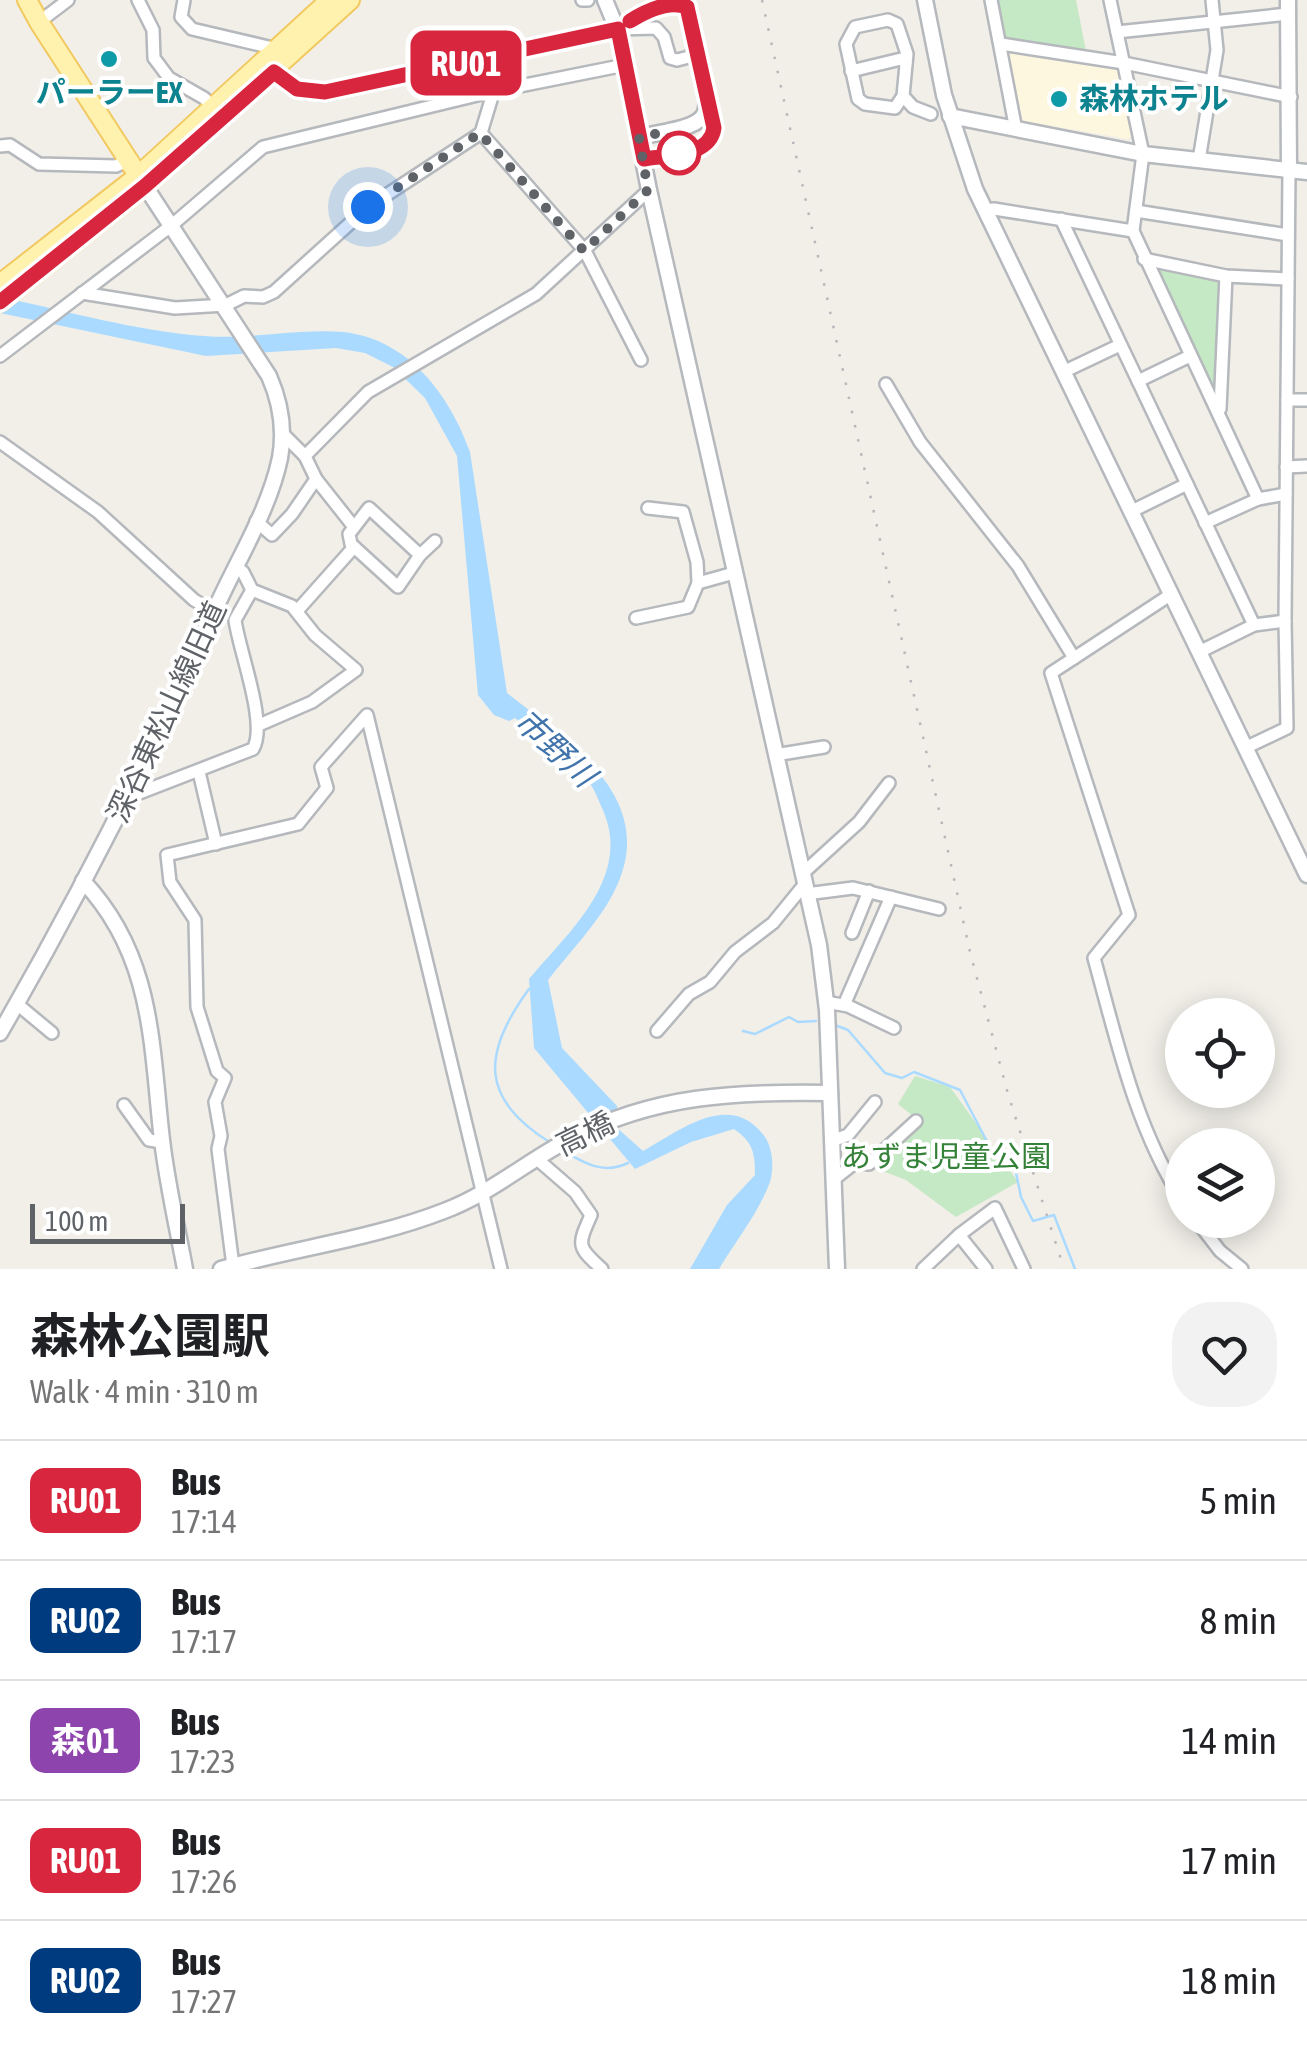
<!DOCTYPE html>
<html lang="en">
<head>
<meta charset="utf-8">
<style>
	body { margin:0; font-family:"Asap Condensed","Noto Sans JP",sans-serif; background:#f2f2f2; color:#202124; height:100vh; display:flex; flex-direction:column; font-size:38px; white-space:nowrap }
	* { box-sizing:border-box; margin:0 }
	p { font-size:32px; color:#757577 }
	.icon { flex:none; width:55px; height:55px; fill:none; stroke:currentColor; stroke-width:2; stroke-linecap:round; stroke-linejoin:round }
	.map { position:relative; height:1269px; overflow:hidden }
	.sheet { display:flex; flex-direction:column; background:#fff; flex:1 }
	.sheet>* { flex:none }
	.badge { padding:0 20px; border-radius:15px; font-size:35px; line-height:65px }
	.tools { position:absolute; left:1165px; top:998px; display:grid; gap:20px }
	.tools a { display:grid; place-items:center; width:110px; height:110px; border-radius:50%; background:#fff; box-shadow:0 5px 25px #0003; font-size:50px }
	.scale { position:absolute; left:30px; bottom:25px; width:155px; box-sizing:border-box; padding-left:10px; border:5px solid #5f6368; border-top:0; font-size:28px; line-height:35px; white-space:nowrap; color:#5f6368; -webkit-text-stroke:8px #fff; paint-order:stroke }
	.you { position:absolute; width:50px; height:50px; margin:-25px; border:8px solid #fff; border-radius:50%; background:#1a73e8; box-shadow:0 0 0 15px #1a73e833 }
	.map>.badge { position:absolute; translate:-50% -50%; box-shadow:0 0 0 5px #fff }
	.round { display:grid; place-items:center; flex:none; width:105px; height:105px; border-radius:40px; background:#f2f2f2 }
	.headline { display:flex; align-items:center; justify-content:space-between; height:170px; padding:0 30px }
	h1 { font-size:48px; font-weight:700; line-height:75px }
	ul { padding:0; list-style:none }
	li { display:flex; align-items:center; gap:30px; height:120px; padding:0 30px; border-top:2px solid #e0e0e0 }
	li div { flex:1 }
	li b { display:block; font-size:38px }
	li em { font-style:normal }
	li .badge { min-width:110px; font-weight:700; text-align:center }
	.map>svg:first-child { display:block }
	.commercial { fill:#fef7e0 }
	.green { fill:#c5e8c5 }
	.water { fill:#aadaff }
	.lines { fill:none; stroke-linecap:round; stroke-linejoin:round }
	.stream { stroke:#aadaff; stroke-width:2.5 }
	.minor-casing { stroke:#b5b8bc; stroke-width:16 }
	.tertiary-casing { stroke:#b5b8bc; stroke-width:19 }
	.secondary-casing { stroke:#b6babf; stroke-width:20 }
	.primary-casing { stroke:#f2c960; stroke-width:22 }
	.minor { stroke:#fff; stroke-width:11 }
	.tertiary { stroke:#fff; stroke-width:14 }
	.secondary { stroke:#fff; stroke-width:15 }
	.primary { stroke:#fff2af; stroke-width:18 }
	.rail { stroke:#b6b7b8; stroke-width:2.5; stroke-dasharray:2.5 12; stroke-linecap:butt }
	.line-casing { stroke:#fff; stroke-width:22 }
	.line { stroke:#d7263d; stroke-width:15 }
	.walk { stroke:#5f6368; stroke-width:10; stroke-dasharray:0 18 }
	.culture-dot { fill:#0f9aa8; stroke:#fff; stroke-width:4 }
	.stop-dot { fill:#fff; stroke:#d7263d; stroke-width:5 }
	.labels { text-anchor:middle; stroke-width:8; stroke-linejoin:round; paint-order:stroke }
	.culture-label { font-size:30px; font-weight:bold; fill:#0d838f; stroke:#fff }
	.street-label { font-size:30px; fill:#5f6368; stroke:#fff }
	.park-label { font-size:30px; fill:#348238; stroke:#fff }
	.water-label { font-size:32px; font-style:italic; fill:#4174aa; stroke:#fff }
</style>
</head>
<body>
<div class="map">
<svg width="1307" height="1269" viewBox="0 0 1307 1269">
	<rect width="100%" height="100%" fill="#f1efe8"/>
	<polygon class="commercial" points="1010,50 1121,69 1133,133 1128,139 1023,121 1006,53"/>
	<g class="green">
		<polygon points="995,0 1076,0 1087,56 1008,42 1003,38"/>
		<polygon points="1158,265 1218,276 1220,392 1213,394 1154,271"/>
		<polygon points="915,1076 950,1087 1018,1182 956,1217 906,1180 872,1167 918,1120 898,1104"/>
	</g>
	<path class="water" d="M0 297C67 311 136 331 204 336 250 340 297 328 343 332 409 339 450 396 470 452L507 693C572 744 662 801 613 894 597 924 569 953 548 980L562 1048 617 1106 616 1127 643 1151C682 1129 731 1090 765 1137 773 1149 774 1168 770 1182 759 1212 736 1241 719 1269H690L727 1205 755 1175C755 1153 753 1142 734 1129L691 1142 635 1169 534 1048 529 979C570 930 635 875 601 806 598 799 595 791 591 785 570 760 539 739 515 718L509 721 494 715 478 695 457 456 425 398 393 367 365 353 336 348 206 356 0 313Z"/>
	<g class="lines">
		<g class="stream">
			<path d="M529 989C482 1053 479 1099 551 1143"/>
			<polyline points="835,1025 848,1030 885,1073 902,1078 914,1072 960,1090 992,1151 1015,1168 1021,1197 1033,1221 1054,1215 1075,1269"/>
			<polyline points="743,1031 755,1034 789,1017 798,1022 816,1021"/>
			<path d="M562 1150C584 1163 603 1175 628 1163"/>
		</g>
		<defs>
			<g id="minor">
				<polyline points="138,0 153,30 154,58 169,78 204,98 214,108"/>
				<polyline points="184,0 181,17 192,29 277,49"/>
				<polyline points="582,0 588,0"/>
				<polyline points="991,0 1016,130"/>
				<polyline points="1110,0 1143,154 1133,231 1258,499"/>
				<polygon points="681,3 689,11 696,46 689,57 677,60 670,58 664,37 656,28 617,29 656,7"/>
				<polyline points="39,22 68,0"/>
				<polyline points="1117,32 1288,14"/>
				<polyline points="1001,44 1124,63 1291,97"/>
				<polyline points="851,71 901,59 906,63"/>
				<polyline points="903,96 895,108 865,104 858,99 846,44 855,27 888,20 897,24 907,54 903,96 913,107 931,114"/>
				<polyline points="481,133 585,251 641,360"/>
				<polyline points="0,146 10,145 39,164 116,166 128,160"/>
				<polyline points="1199,160 1217,50 1212,0"/>
				<polyline points="985,210 994,209 1133,231"/>
				<polyline points="1136,211 1288,235"/>
				<polyline points="1061,219 1254,625"/>
				<polyline points="1144,259 1226,276 1288,279"/>
				<polyline points="82,293 175,308 226,305 244,296 263,297 274,292 368,207 481,133 491,100 482,59"/>
				<polyline points="0,356 172,225 263,147 490,92 625,65"/>
				<polyline points="1063,372 1120,345"/>
				<polyline points="1138,381 1190,356"/>
				<polyline points="886,384 920,442 1018,566 1074,658 1170,595"/>
				<polyline points="1287,400 1307,400"/>
				<polyline points="1220,409 1226,276"/>
				<polyline points="282,433 305,456"/>
				<polyline points="0,442 98,512 194,600 214,612"/>
				<polyline points="1286,467 1307,466"/>
				<polyline points="316,479 354,527"/>
				<polygon points="369,508 420,555 398,587 351,544 349,534"/>
				<polyline points="648,508 683,512 697,562 698,583"/>
				<polyline points="1130,512 1187,484"/>
				<polyline points="256,521 272,535 292,514 316,479 305,456 368,392 536,294 649,190"/>
				<polyline points="1205,523 1258,499 1286,494"/>
				<polyline points="420,555 435,541"/>
				<polyline points="236,567 243,572 252,590 292,606 315,635 356,670 312,702 259,725"/>
				<polyline points="297,611 354,547"/>
				<polyline points="636,618 688,607 698,583 734,573"/>
				<polyline points="1199,652 1254,625 1285,621"/>
				<path d="M1074 658 1051 673 1129 915 1094 958C1117 1041 1135 1126 1182 1200"/>
				<polyline points="1247,747 1287,728 1285,621 1289,172"/>
				<polyline points="775,755 824,747"/>
				<polyline points="199,772 216,844"/>
				<path d="M129 797 253 749C268 724 239 651 235 620L252 590"/>
				<polyline points="802,874 859,822 889,783"/>
				<polyline points="806,894 853,888 939,909"/>
				<polyline points="852,933 869,891"/>
				<polyline points="826,1002 848,1006 894,1028"/>
				<polyline points="17,1004 52,1033"/>
				<polyline points="844,1005 891,897"/>
				<polyline points="657,1031 689,994 710,982 735,952 773,923 804,885"/>
				<polyline points="124,1105 149,1140 162,1142"/>
				<polyline points="832,1141 848,1135 875,1102"/>
				<path d="M537 1159 575 1192 591 1215C578 1245 576 1246 602 1269"/>
				<polyline points="833,1180 856,1162 869,1164 916,1121"/>
				<polyline points="1196,1220 1220,1251 1242,1269"/>
				<polyline points="959,1235 986,1269"/>
				<polyline points="233,1266 218,1149 221,1136 215,1102 225,1078 217,1071 197,1007 195,920 170,882 167,855 298,824 327,788 321,767 367,715 501,1269"/>
				<polyline points="923,1269 959,1235 995,1208 1024,1269"/>
			</g>
			<g id="tertiary">
				<polyline points="605,0 617,29 649,190 819,945 827,1010 837,1269"/>
				<polyline points="925,0 944,95 975,189 1307,875"/>
				<polyline points="1288,0 1289,172"/>
				<polyline points="950,116 1143,154 1307,172"/>
				<path d="M639 137C719 122 713 123 696 46"/>
				<path d="M83 881C154 956 151 1045 162 1140 167 1183 177 1226 185 1269"/>
				<path d="M0 1033C79 896 150 756 214 612 236 562 269 511 280 458 285 430 280 401 269 376L145 186"/>
				<path d="M221 1269C295 1248 372 1239 444 1211 490 1194 527 1161 570 1139 656 1094 736 1092 830 1093"/>
			</g>
			<polyline id="secondary" points="267,66 297,89 325,93 617,29"/>
			<g id="primary">
				<polyline points="27,0 39,22 145,186"/>
				<polyline points="0,284 138,176 330,0"/>
				<polyline points="0,302 145,186 350,0"/>
			</g>
		</defs>
		<use href="#minor" class="minor-casing"/>
		<use href="#tertiary" class="tertiary-casing"/>
		<use href="#secondary" class="secondary-casing"/>
		<use href="#primary" class="primary-casing"/>
		<use href="#minor" class="minor"/>
		<use href="#tertiary" class="tertiary"/>
		<use href="#secondary" class="secondary"/>
		<use href="#primary" class="primary"/>
		<polyline class="rail" points="762,0 970,952 1008,1094 1064,1269"/>
	</g>
	<g class="lines">
		<defs>
			<path id="line" d="M0 302 145 186 274 72 297 89 325 92 618 29 644 159C667 155 710 157 714 128L687 7C669 0 646 11 630 21"/>
		</defs>
		<use href="#line" class="line-casing"/>
		<use href="#line" class="line"/>
		<polyline class="walk" points="368,207 480,133 584,251 648,190 639,137 666,132 679,153"/>
	</g>
	<g class="culture-dot">
		<circle cx="109" cy="59" r="10"/>
		<circle cx="1059" cy="99" r="10"/>
	</g>
	<circle class="stop-dot" cx="679" cy="153" r="20"/>
	<g class="labels">
		<g class="culture-label">
			<text x="109" y="103">パーラーEX</text>
			<text x="1079" y="109" text-anchor="start">森林ホテル</text>
		</g>
		<g class="street-label">
			<text transform="translate(167 712) rotate(-65)" y="10">深谷東松山線旧道</text>
			<text transform="translate(585 1134) rotate(-26)" y="10">高橋</text>
		</g>
		<g class="park-label">
			<text x="946" y="1167">あずま児童公園</text>
		</g>
		<g class="water-label">
			<text transform="translate(555 748) rotate(43)" y="11">市野川</text>
		</g>
	</g>
</svg>
<div class="tools">
<a><svg class="icon" aria-label="locate" viewBox="0 0 24 24"><circle cx="12" cy="12" r="6"/><path d="M12 2v4M12 18v4M2 12h4M18 12h4"/></svg></a>
<a><svg class="icon" aria-label="layers" viewBox="0 0 24 24"><path d="M12 4l9 5-9 5-9-5zM3 14l9 5 9-5"/></svg></a>
</div>
<div class="scale">100 m</div>
<div class="you" style="left:368px;top:207px"></div>
<b class="badge" style="left:466px;top:63px;background:#d7263d;color:#fff">RU01</b>
</div>
<section class="sheet">
<div class="headline"><div><h1>森林公園駅</h1><p>Walk · 4 min · 310 m</p></div><a class="round"><svg class="icon" aria-label="heart" viewBox="0 0 24 24"><path d="M12 20l-8-8c-3-5 5-10 8-4 3-6 11-1 8 4z"/></svg></a></div>
<ul>
<li><span class="badge" style="background:#d7263d;color:#fff">RU01</span><div><b>Bus</b><p>17:14</p></div><em>5 min</em></li>
<li><span class="badge" style="background:#003b80;color:#fff">RU02</span><div><b>Bus</b><p>17:17</p></div><em>8 min</em></li>
<li><span class="badge" style="background:#8e44ad;color:#fff">森01</span><div><b>Bus</b><p>17:23</p></div><em>14 min</em></li>
<li><span class="badge" style="background:#d7263d;color:#fff">RU01</span><div><b>Bus</b><p>17:26</p></div><em>17 min</em></li>
<li><span class="badge" style="background:#003b80;color:#fff">RU02</span><div><b>Bus</b><p>17:27</p></div><em>18 min</em></li>
</ul>
</section>
</body>
</html>
